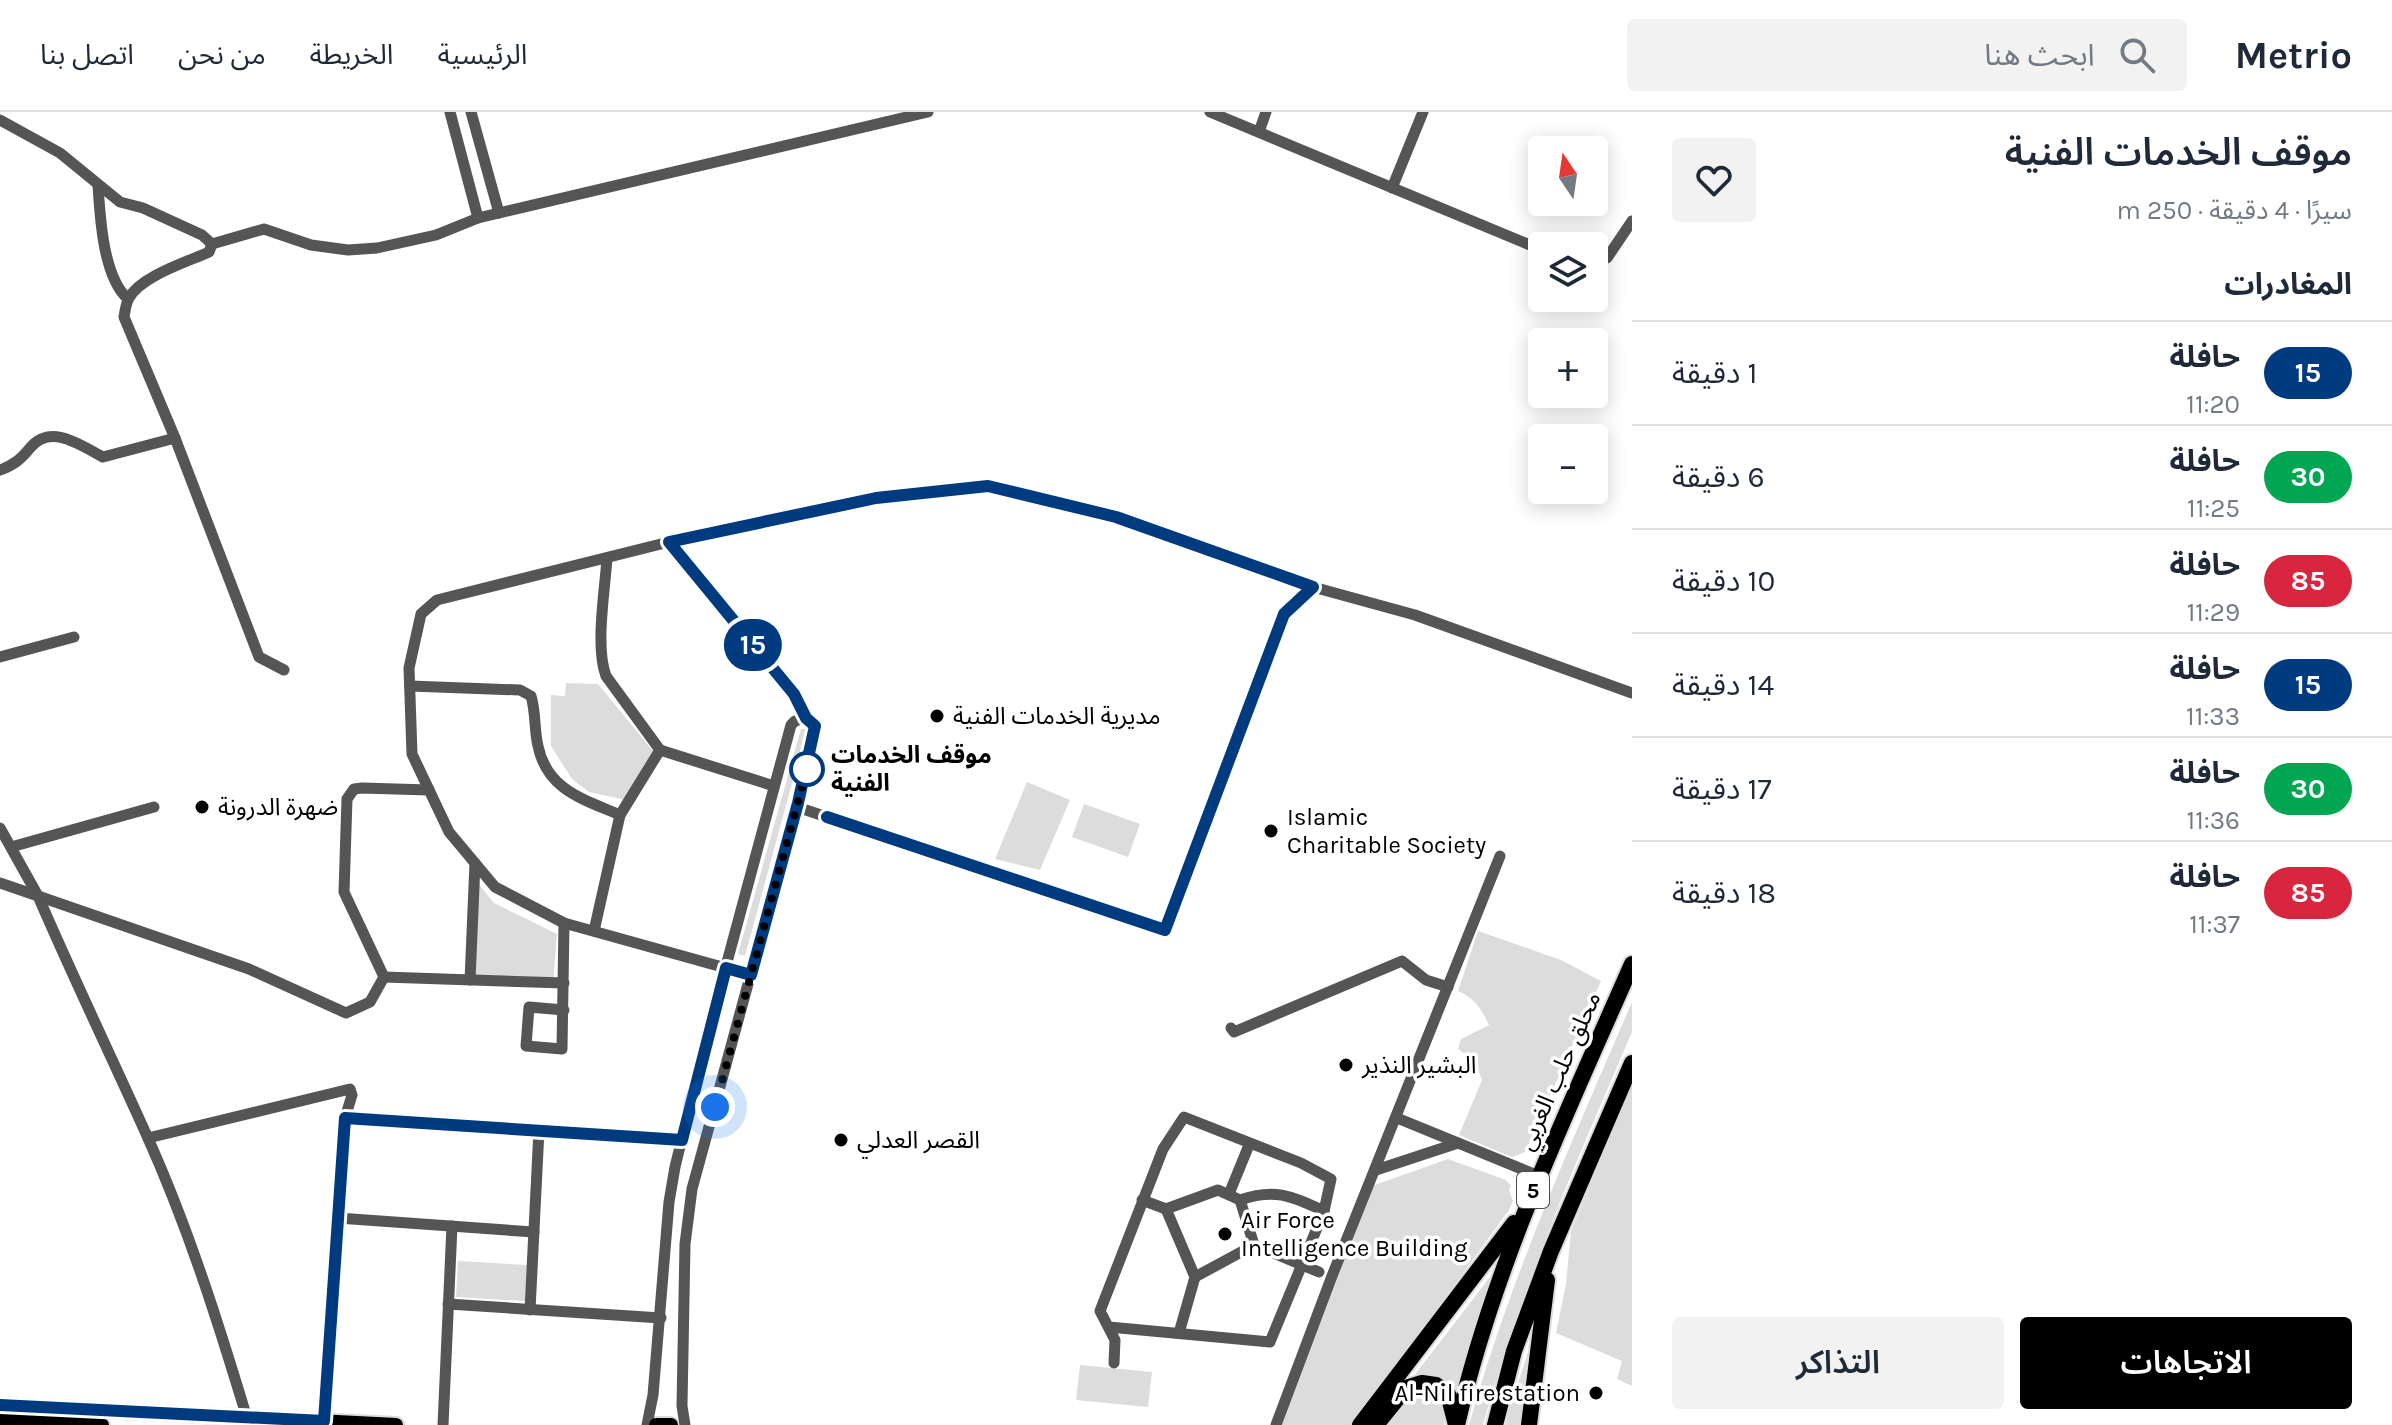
<!DOCTYPE html>
<html lang="ar">
<head>
<meta charset="utf-8">
<style>
	body { margin:0; font-family:Karla,"Noto Sans Arabic",sans-serif; background:#f2f2f3; color:#1f2937; direction:rtl; height:100vh; display:flex; flex-direction:column; font-size:30px; white-space:nowrap }
	* { box-sizing:border-box; margin:0 }
	p { font-size:26px; color:#747a83 }
	.icon { flex:none; width:44px; height:44px; fill:none; stroke:currentColor; stroke-width:2; stroke-linecap:round; stroke-linejoin:round }
	.map { position:relative; flex:1; overflow:hidden; direction:ltr }
	.side { display:flex; flex-direction:column; background:#fff; width:760px }
	.side>* { flex:none }
	.badge { padding:0 16px; border-radius:26px; font-size:28px; line-height:52px }
	.needle { width:52px; rotate:347deg }
	.buttons { position:absolute; left:1528px; top:24px; display:grid; gap:16px }
	.buttons a { display:grid; place-items:center; width:80px; height:80px; border-radius:8px; background:#fff; box-shadow:0 4px 20px #0003; font-size:40px }
	.you { position:absolute; width:40px; height:40px; margin:-20px; border:6px solid #fff; border-radius:50%; background:#1a73e8; box-shadow:0 0 0 12px #1a73e833 }
	.map>.badge { position:absolute; translate:-50% -50%; box-shadow:0 0 0 4px #fff }
	h2 { padding:0 40px; font-size:30px; line-height:72px }
	.round { display:grid; place-items:center; flex:none; width:84px; height:84px; border-radius:8px; background:#f2f2f3 }
	.head { display:flex; align-items:center; justify-content:space-between; height:136px; padding:0 40px }
	h1 { font-size:38px; font-weight:600; line-height:60px }
	.primary-button { display:flex; gap:16px; margin-top:auto; padding:16px 40px }
	.primary-button a { flex:1; height:92px; border-radius:8px; background:#000; color:#fff; font-size:32px; font-weight:600; line-height:92px; text-align:center }
	.primary-button a+a { background:#f2f2f3; color:#1f2937 }
	ul { padding:0; list-style:none }
	li { display:flex; align-items:center; gap:24px; height:104px; padding:0 40px; border-top:2px solid #e0e1e3 }
	li div { flex:1 }
	li b { display:block; font-size:30px }
	li em { font-style:normal }
	li .badge { min-width:88px; font-weight:700; text-align:center }
	header { display:flex; align-items:center; gap:48px; box-sizing:border-box; height:112px; padding:0 40px; background:#fff; border-bottom:2px solid #e0e1e3 }
	header strong { font-size:38px }
	nav { display:flex; gap:44px; margin-inline-start:auto; font-size:28px }
	.search { width:560px; height:72px; background:#f2f2f3; display:flex; align-items:center; gap:20px; box-sizing:border-box; padding:0 28px; border-radius:8px; color:#747a83; font-size:30px }
	main { display:flex; flex:1; min-height:0 }
	.map>svg:first-child { display:block }
	.green { fill:#dcdcdc }
	.lines { fill:none; stroke-linecap:round; stroke-linejoin:round }
	.major-casing { stroke:#dbdbdb; stroke-width:18 }
	.highway-casing { stroke:#dbdbdb; stroke-width:20 }
	.minor { stroke:#555; stroke-width:11 }
	.major { stroke:#000; stroke-width:14 }
	.highway { stroke:#000; stroke-width:16 }
	.line-casing { stroke:#fff; stroke-width:18 }
	.line { stroke:#003b80; stroke-width:12 }
	.walk { stroke:#000; stroke-width:8; stroke-dasharray:0 14.4 }
	.poi-dot { fill:#000; stroke:#fff; stroke-width:3 }
	.stop-dot { fill:#fff; stroke:#003b80; stroke-width:4 }
	.labels { text-anchor:middle; stroke-width:7; stroke-linejoin:round; paint-order:stroke }
	.shield { fill:#fff; stroke:#4c4c4c; stroke-width:2 }
	.shield-label { font-size:22px; font-weight:bold; fill:#000 }
	.poi-label { font-size:24px; fill:#000; stroke:#fff; text-anchor:start }
	.stop-label { font-size:24px; font-weight:bold; fill:#000; stroke:#fff; text-anchor:start }
	.street-label { font-size:24px; fill:#000; stroke:#fff }
</style>
</head>
<body>
<header>
<strong>Metrio</strong>
<div class="search"><svg class="icon" aria-label="search" viewBox="0 0 24 24"><circle cx="10" cy="10" r="6"/><path d="M15 15l6 6"/></svg>ابحث هنا</div>
<nav><a>الرئيسية</a><a>الخريطة</a><a>من نحن</a><a>اتصل بنا</a></nav>
</header>
<main>
<section class="side">
<div class="head"><div><h1>موقف الخدمات الفنية</h1><p>سيرًا · 4 دقيقة · 250 m</p></div><a class="round"><svg class="icon" aria-label="heart" viewBox="0 0 24 24"><path d="M12 20l-8-8c-3-5 5-10 8-4 3-6 11-1 8 4z"/></svg></a></div>
<h2>المغادرات</h2>
<ul>
<li><span class="badge" style="background:#003b80;color:#fff">15</span><div><b>حافلة</b><p>11:20</p></div><em>1 دقيقة</em></li>
<li><span class="badge" style="background:#00a651;color:#fff">30</span><div><b>حافلة</b><p>11:25</p></div><em>6 دقيقة</em></li>
<li><span class="badge" style="background:#d7263d;color:#fff">85</span><div><b>حافلة</b><p>11:29</p></div><em>10 دقيقة</em></li>
<li><span class="badge" style="background:#003b80;color:#fff">15</span><div><b>حافلة</b><p>11:33</p></div><em>14 دقيقة</em></li>
<li><span class="badge" style="background:#00a651;color:#fff">30</span><div><b>حافلة</b><p>11:36</p></div><em>17 دقيقة</em></li>
<li><span class="badge" style="background:#d7263d;color:#fff">85</span><div><b>حافلة</b><p>11:37</p></div><em>18 دقيقة</em></li>
</ul>
<div class="primary-button"><a>الاتجاهات</a><a>التذاكر</a></div>
</section>
<div class="map">
<svg width="1632" height="1313" viewBox="0 0 1632 1313">
	<rect width="100%" height="100%" fill="#fff"/>
	<g class="green">
		<polygon points="566,571 598,572 653,639 635,690 589,680 572,667 551,634 551,583 565,584"/>
		<polygon points="801,617 805,617 806,620 745,844 738,842"/>
		<polygon points="1027,670 1070,688 1040,758 995,747"/>
		<polygon points="1084,692 1140,712 1128,745 1072,725"/>
		<polygon points="477,770 494,791 557,822 553,872 477,868 474,860"/>
		<path d="M1478 819 1561 848 1601 869 1525 1040 1512 1045 1459 1023 1482 968 1475 949 1458 937 1461 927 1489 913C1482 897 1474 886 1458 879Z"/>
		<path d="M1632 890V920C1577 1048 1520 1177 1483 1313H1469C1510 1167 1572 1029 1632 890Z"/>
		<polygon points="1632,973 1632,1274 1617,1267 1622,1249 1556,1221 1566,1172 1571,1119"/>
		<polygon points="1448,1047 1506,1068 1511,1074 1509,1078 1513,1089 1509,1098 1352,1313 1282,1313 1372,1074"/>
		<polygon points="458,1149 527,1153 525,1189 456,1185"/>
		<polygon points="1497,1156 1455,1281 1410,1269"/>
		<polygon points="1541,1201 1524,1313 1506,1313 1508,1301"/>
		<polygon points="1080,1253 1152,1260 1148,1295 1076,1288"/>
		<path d="M1416 1283C1436 1283 1449 1292 1444 1313H1388L1403 1293Z"/>
	</g>
	<g class="lines">
		<defs>
			<g id="major">
				<polyline points="0,1293 396,1313"/>
				<polyline points="0,1307 102,1313"/>
				<polyline points="656,1313 671,1313"/>
			</g>
			<g id="highway">
				<polyline points="1360,1313 1514,1111"/>
				<polyline points="1376,1313 1406,1276 1422,1271 1436,1273 1448,1282 1456,1313"/>
				<path d="M1457 1313C1494 1152 1566 1003 1632 852"/>
				<polyline points="1495,1313 1514,1239 1551,1139 1632,951"/>
				<polyline points="1529,1313 1547,1168"/>
			</g>
		</defs>
		<use href="#major" class="major-casing"/>
		<use href="#highway" class="highway-casing"/>
		<g class="minor">
			<polyline points="450,0 478,106"/>
			<polyline points="471,0 499,101"/>
			<polyline points="1210,0 1542,138"/>
			<polyline points="0,8 60,41 120,90 143,96 202,123 212,132 264,117 311,133 348,138 377,136 436,123 478,106 928,0"/>
			<polyline points="1259,20 1266,0"/>
			<path d="M98 73C100 105 103 165 128 187"/>
			<polyline points="1392,76 1423,0"/>
			<path d="M212 132 209 140C187 150 141 164 129 186 126 191 125 199 124 205L175 326 259 545 284 558"/>
			<polyline points="1594,148 1607,146 1632,109"/>
			<path d="M0 358C14 353 21 347 30 336 51 311 80 333 103 345L175 326"/>
			<polyline points="669,430 437,488 421,502 409,556 412,642 449,720 495,775 564,811 751,863"/>
			<path d="M607 446C605 478 595 535 606 564L660 638 620 703"/>
			<polyline points="0,545 74,525"/>
			<path d="M410 574 520 578 531 584C536 600 534 618 538 634 547 678 583 687 620 703L594 819"/>
			<polyline points="806,606 794,582 669,430 876,386 988,374 1116,405 1313,475 1415,503 1632,581"/>
			<polyline points="660,638 774,674"/>
			<polyline points="797,695 1165,818 1284,502 1313,475"/>
			<polyline points="0,716 38,784 249,857 346,901 370,890 384,865 344,780 347,687 354,677 362,676 429,678"/>
			<polyline points="11,735 154,695"/>
			<path d="M0 771 38 784C73 865 111 944 147 1024 188 1115 218 1210 247 1306"/>
			<polyline points="384,865 564,871"/>
			<polyline points="470,868 475,751"/>
			<polyline points="564,898 529,895 526,934 562,937 564,811"/>
			<polyline points="1231,916 1234,920 1402,849 1426,868 1448,875"/>
			<polyline points="1397,1006 1539,1064"/>
			<polyline points="148,1026 350,977 352,983 345,1006"/>
			<polyline points="1376,1058 1458,1031"/>
			<polygon points="1218,1078 1240,1088 1254,1133 1195,1165 1166,1097"/>
			<polyline points="1229,1082 1249,1033"/>
			<polyline points="1142,1088 1166,1097"/>
			<path d="M1240 1088C1275 1076 1291 1084 1324 1099"/>
			<polyline points="338,1106 534,1120"/>
			<polyline points="1254,1133 1319,1160"/>
			<polyline points="448,1192 661,1206"/>
			<polyline points="530,1198 539,1018"/>
			<polyline points="1109,1215 1270,1230 1324,1099 1331,1067 1301,1051 1184,1005 1163,1037 1100,1199 1115,1228 1114,1251"/>
			<polyline points="1179,1221 1195,1165"/>
			<polyline points="324,1309 345,1006 682,1028"/>
			<polyline points="443,1313 452,1114"/>
			<polyline points="647,1313 653,1283 669,1090 675,1055 706,928 791,613 795,609 806,606 815,614 807,656 692,1077 685,1132 682,1294 685,1313"/>
			<polyline points="1276,1313 1332,1164 1500,744"/>
		</g>
		<use href="#major" class="major"/>
		<use href="#highway" class="highway"/>
	</g>
	<g class="lines">
		<defs>
			<polyline id="line" points="0,1293 324,1309 345,1006 682,1028 726,856 751,863 798,691 815,614 806,606 794,582 669,430 876,386 988,374 1116,405 1313,475 1284,502 1165,818 827,705"/>
		</defs>
		<use href="#line" class="line-casing"/>
		<use href="#line" class="line"/>
		<polyline class="walk" points="715,995 807,657"/>
	</g>
	<g class="poi-dot">
		<circle cx="937" cy="604" r="8"/>
		<circle cx="202" cy="695" r="8"/>
		<circle cx="1271" cy="719" r="8"/>
		<circle cx="1346" cy="953" r="8"/>
		<circle cx="841" cy="1028" r="8"/>
		<circle cx="1225" cy="1122" r="8"/>
		<circle cx="1596" cy="1281" r="8"/>
	</g>
	<circle class="stop-dot" cx="807" cy="657" r="16"/>
	<g class="labels">
		<rect class="shield" x="1517" y="1060" width="32" height="36" rx="6"/>
		<g class="shield-label">
			<text x="1533" y="1086">5</text>
		</g>
		<g class="poi-label">
			<text x="953" y="612">مديرية الخدمات الفنية</text>
			<text x="218" y="703">ضهرة الدرونة</text>
			<text x="1287" y="713">Islamic<tspan x="1287" dy="28">Charitable Society</tspan></text>
			<text x="1362" y="961">البشير النذير</text>
			<text x="857" y="1036">القصر العدلي</text>
			<text x="1241" y="1116">Air Force<tspan x="1241" dy="28">Intelligence Building</tspan></text>
			<text x="1580" y="1289" text-anchor="end">Al-Nil fire station</text>
		</g>
		<g class="stop-label">
			<text x="831" y="651">موقف الخدمات<tspan x="831" dy="28">الفنية</tspan></text>
		</g>
		<g class="street-label">
			<text transform="translate(1559 959) rotate(-66)" y="8">محلق حلب الغربي</text>
		</g>
	</g>
</svg>
<div class="buttons">
<a><svg class="needle" viewBox="-14 -14 28 28"><path d="M0-13l5 13h-10z" fill="#e53935"/><path d="M0 13l5-13h-10z" fill="#747a83"/></svg></a>
<a><svg class="icon" aria-label="layers" viewBox="0 0 24 24"><path d="M12 4l9 5-9 5-9-5zM3 14l9 5 9-5"/></svg></a>
<a>+</a>
<a>−</a>
</div>
<div class="you" style="left:715px;top:995px"></div>
<b class="badge" style="left:753px;top:533px;background:#003b80;color:#fff">15</b>
</div>
</main>
</body>
</html>
